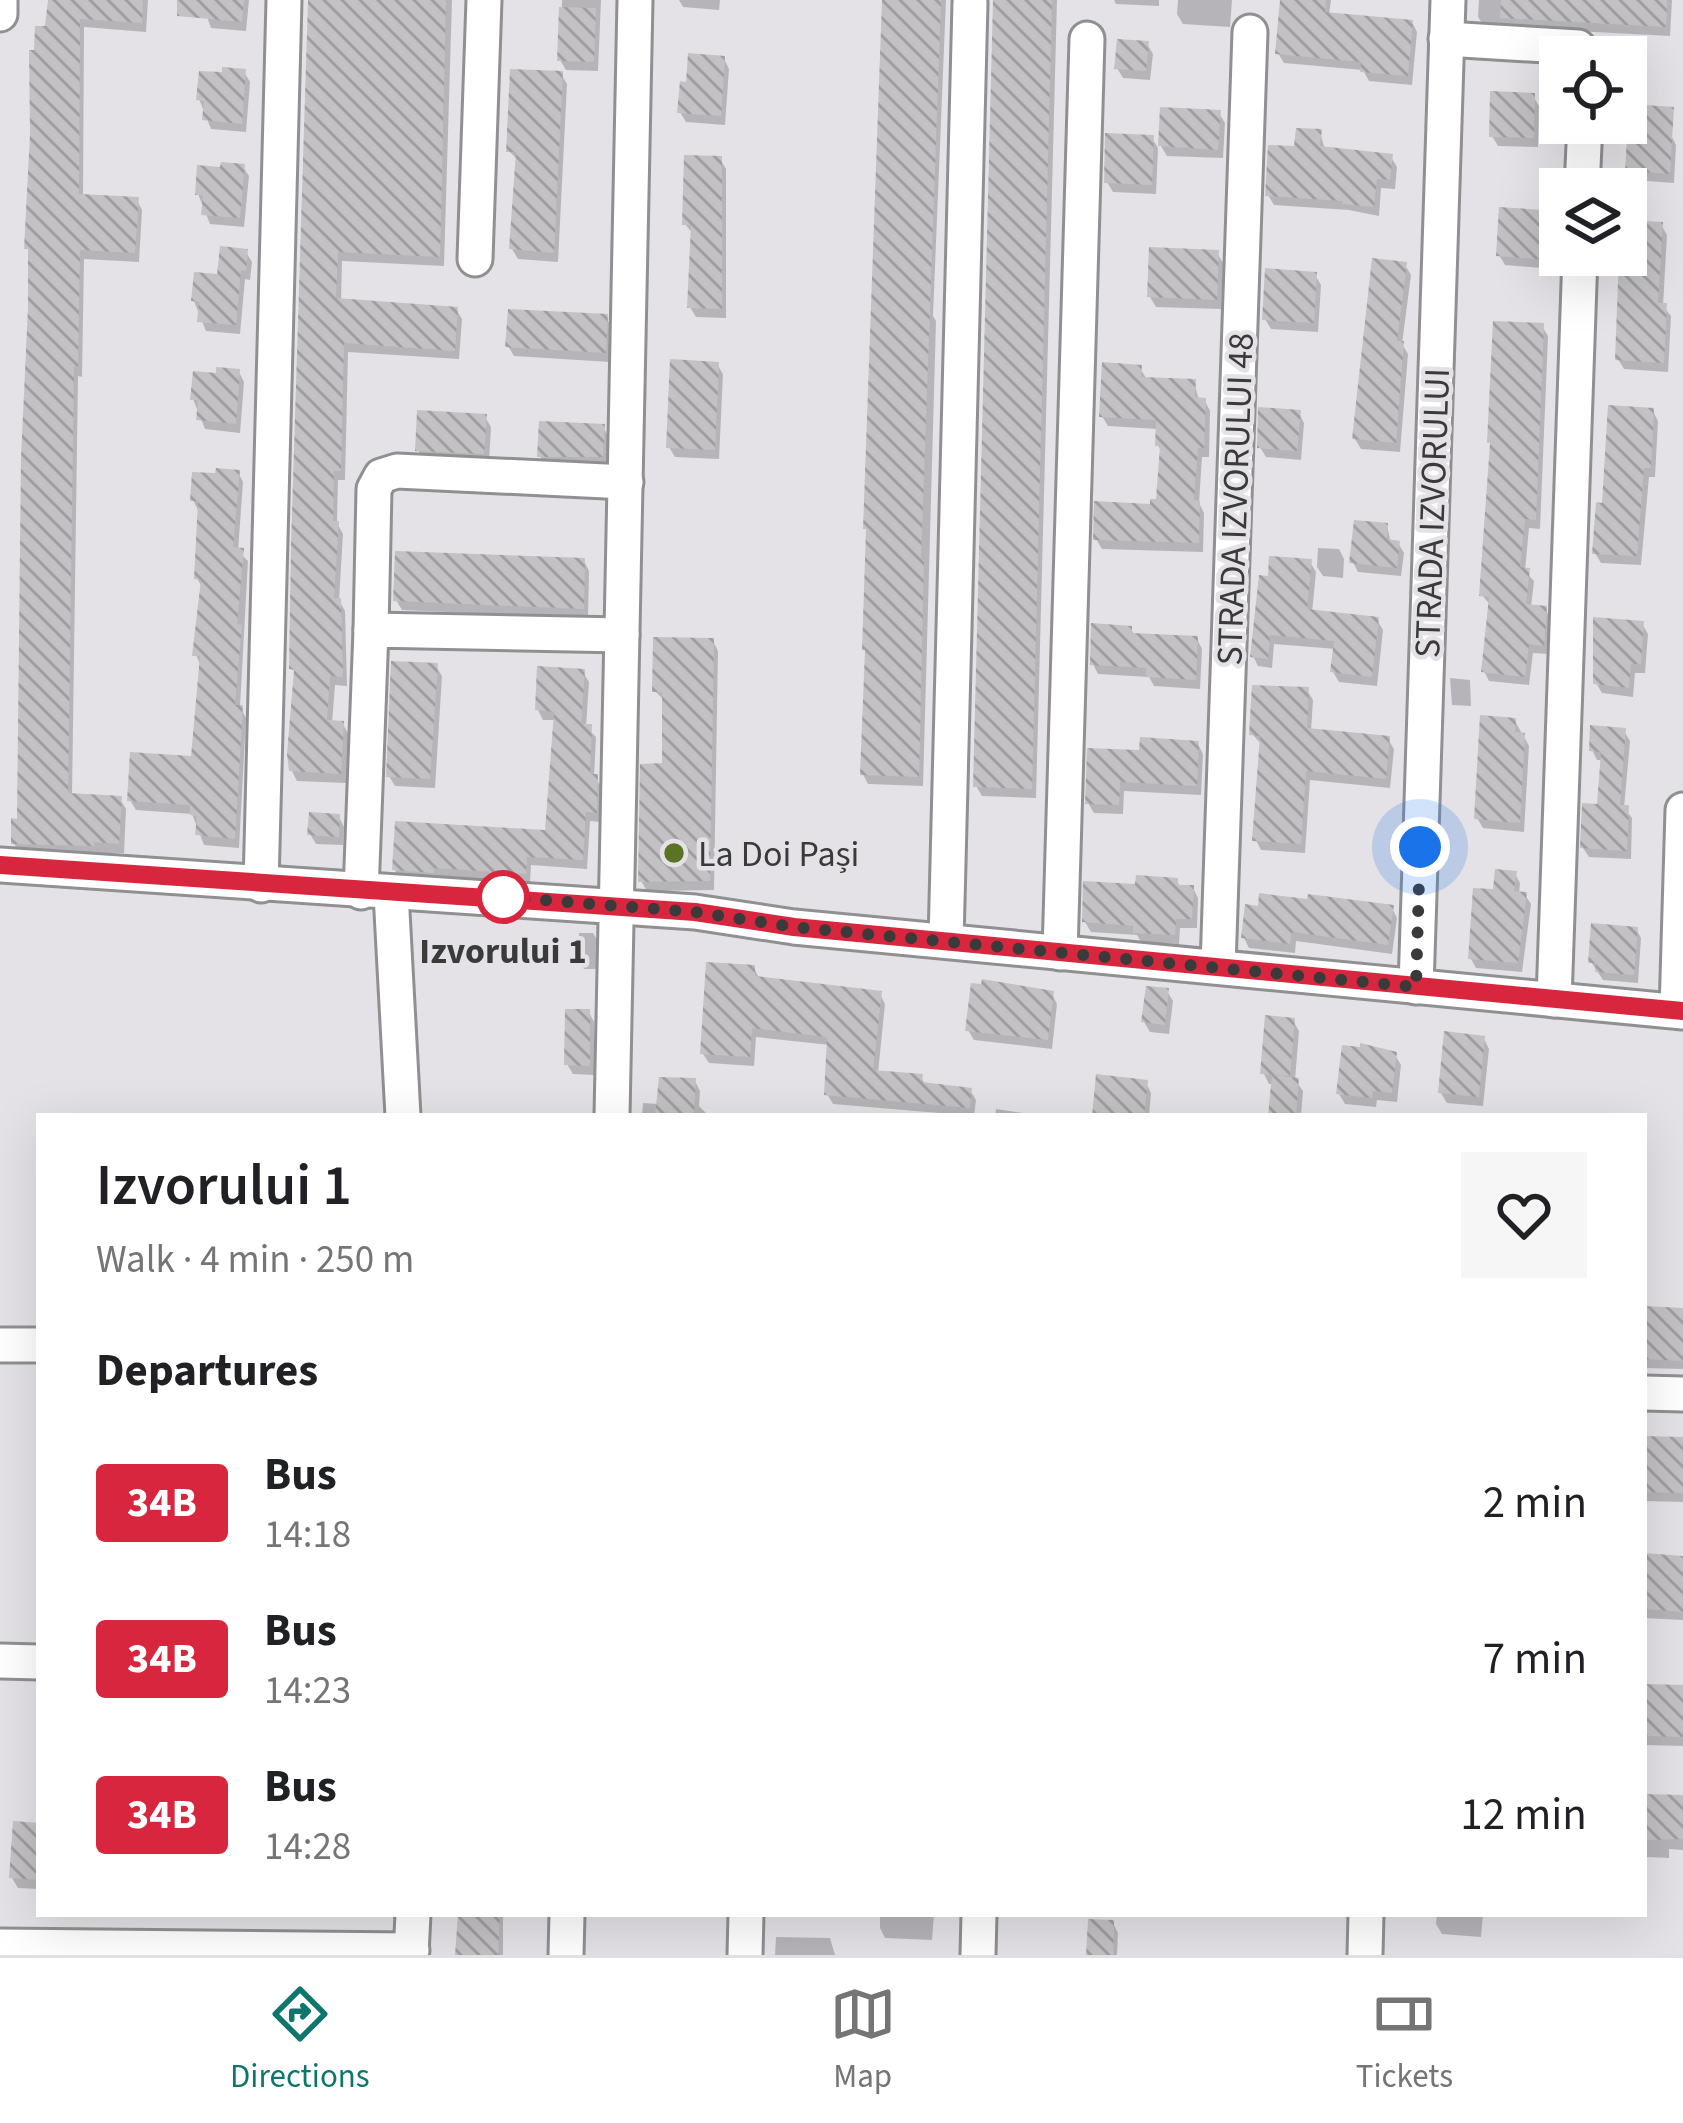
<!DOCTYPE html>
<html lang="en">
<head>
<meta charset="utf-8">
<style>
	body { margin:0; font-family:"Source Sans 3",sans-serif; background:#f6f6f6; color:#202124; height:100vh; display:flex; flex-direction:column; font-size:45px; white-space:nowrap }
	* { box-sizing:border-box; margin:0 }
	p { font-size:39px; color:#757577 }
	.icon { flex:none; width:66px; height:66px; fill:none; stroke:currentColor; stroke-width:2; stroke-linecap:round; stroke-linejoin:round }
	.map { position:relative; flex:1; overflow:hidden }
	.side { position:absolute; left:36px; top:1113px; width:1611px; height:804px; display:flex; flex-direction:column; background:#fff; border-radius:0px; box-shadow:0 12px 48px #0002 }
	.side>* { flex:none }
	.badge { padding:0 24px; border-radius:9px; font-size:42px; line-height:78px }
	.controls { position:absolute; left:1539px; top:36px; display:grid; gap:24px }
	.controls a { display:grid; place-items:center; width:108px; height:108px; border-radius:0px; background:#fff; box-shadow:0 12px 48px #0002; font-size:60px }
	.you { position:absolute; width:60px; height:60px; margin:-30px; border:9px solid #fff; border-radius:50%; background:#1a73e8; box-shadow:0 0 0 18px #1a73e833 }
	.map>.badge { position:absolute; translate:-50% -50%; box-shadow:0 0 0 6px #fff }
	h2 { padding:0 60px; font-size:45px; line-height:108px }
	.round { display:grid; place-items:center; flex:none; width:126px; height:126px; border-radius:0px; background:#f6f6f6 }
	.headline { display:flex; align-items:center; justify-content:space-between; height:204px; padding:0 60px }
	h1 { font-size:57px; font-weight:600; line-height:90px }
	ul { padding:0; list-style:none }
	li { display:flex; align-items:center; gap:36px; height:156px; padding:0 60px }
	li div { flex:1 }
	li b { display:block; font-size:45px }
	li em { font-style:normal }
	li .badge { min-width:132px; font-weight:700; text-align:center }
	.menu { display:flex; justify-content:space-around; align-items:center; height:168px; border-top:3px solid #e0e0e0; background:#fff; font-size:33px; color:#757577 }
	.menu a { display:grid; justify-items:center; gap:6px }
	.menu .current { color:#0f766e }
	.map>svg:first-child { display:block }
	.shadow { fill:#0003 }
	.building { fill:url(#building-back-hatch) }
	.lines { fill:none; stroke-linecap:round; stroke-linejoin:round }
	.street-casing { stroke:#908f92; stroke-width:39 }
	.street { stroke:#fff; stroke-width:33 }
	.line-casing { stroke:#fff; stroke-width:27 }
	.line { stroke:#d7263d; stroke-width:18 }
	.walk { stroke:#3a3a3b; stroke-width:12; stroke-dasharray:0 21.6 }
	.poi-dot { fill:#5a7325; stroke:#e4e2e6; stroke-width:4.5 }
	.stop-dot { fill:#fff; stroke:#d7263d; stroke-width:6 }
	.labels { text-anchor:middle; stroke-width:9; stroke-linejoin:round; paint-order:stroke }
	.street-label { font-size:36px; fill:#3a3a3b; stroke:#e4e2e6 }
	.poi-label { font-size:36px; fill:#3a3a3b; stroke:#e4e2e6; text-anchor:start }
	.stop-label { font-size:36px; font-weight:bold; fill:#3a3a3b; stroke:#e4e2e6 }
</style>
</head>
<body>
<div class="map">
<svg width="1683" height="1955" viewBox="0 0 1683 1955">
	<defs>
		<pattern id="building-back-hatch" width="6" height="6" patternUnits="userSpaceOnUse" patternTransform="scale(3)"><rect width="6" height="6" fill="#c3c1c4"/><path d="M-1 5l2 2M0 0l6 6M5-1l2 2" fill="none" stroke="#9f9ea0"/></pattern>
	</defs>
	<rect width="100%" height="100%" fill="#e4e2e6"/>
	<g class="shadow">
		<polygon points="51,0 148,0 146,32 84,27 83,197 137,200 142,210 139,262 84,259 82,377 78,376 72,796 120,799 126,809 124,853 19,853 14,843 20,822 37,53 48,29"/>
		<polygon points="201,0 249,0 246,31 211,28"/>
		<polygon points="311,0 452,0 444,266 342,261 341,302 456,309 462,319 459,359 348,352 345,480 338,480 337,523 343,534 339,600 345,611 347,686 335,685 332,723 342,723 348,733 346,783 297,781 292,771"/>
		<polygon points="562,0 601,0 598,71 566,70 560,60"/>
		<polygon points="679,0 720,0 719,10 683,7"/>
		<polygon points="886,0 946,0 933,316 936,321 923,786 868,784 863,774"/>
		<polygon points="996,0 1057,0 1036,798 982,796 976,786"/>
		<polygon points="1114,0 1159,0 1159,6 1116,4"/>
		<polygon points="1178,0 1232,0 1230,27 1183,24 1177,14"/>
		<polygon points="1283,0 1331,0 1329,15 1412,22 1417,32 1412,85 1369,81 1363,70 1284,63 1278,53"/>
		<polygon points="1479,0 1672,0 1670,36 1484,26 1478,17"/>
		<polygon points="1147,44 1153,54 1150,80 1123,78 1117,68"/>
		<polygon points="724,59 729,69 725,125 686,122 680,112"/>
		<polygon points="244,72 250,82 246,132 211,129 199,99"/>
		<polygon points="561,74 567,84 558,262 518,259 512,249 519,161 509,151"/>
		<polygon points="1533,96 1539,106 1538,147 1498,146 1492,136"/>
		<polygon points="1219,113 1225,123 1223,158 1167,156 1161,146"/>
		<polygon points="1320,132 1325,150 1391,157 1397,167 1395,189 1381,188 1379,216 1349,210 1274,205 1268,195 1297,149"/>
		<polygon points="1671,135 1676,145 1674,183 1634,180 1628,170"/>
		<polygon points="1152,138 1158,148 1156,194 1113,192 1107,182"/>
		<polygon points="720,159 726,169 726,318 696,317 690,307 693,234 685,224"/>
		<polygon points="243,167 249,176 244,227 210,224 198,194"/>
		<polygon points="1541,213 1547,223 1546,234 1555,244 1554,269 1505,265 1499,255"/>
		<polygon points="1626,223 1661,225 1667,235 1663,306 1671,316 1668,372 1624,369 1618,359"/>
		<polygon points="246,252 252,262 250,280 245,279 240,334 206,331 194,301"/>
		<polygon points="1217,253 1223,263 1221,309 1156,307 1150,297"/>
		<polygon points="1405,265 1411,275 1402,344 1408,354 1400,452 1361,449 1355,439"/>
		<polygon points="1315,275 1321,285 1318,332 1271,329 1265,319"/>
		<polygon points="606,317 611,327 610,362 514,356 508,346"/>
		<polygon points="1542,326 1548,336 1540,529 1529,528 1525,571 1534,581 1531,607 1545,609 1551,619 1548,654 1533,653 1529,685 1489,681 1484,671 1491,606 1482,595"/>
		<polygon points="717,364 723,374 719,459 675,457 669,447"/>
		<polygon points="1140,368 1146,378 1194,382 1199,400 1205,401 1210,411 1209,457 1202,457 1199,503 1204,513 1203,552 1102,549 1096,539 1158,502 1162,453 1158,445 1158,429 1108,426 1102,416"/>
		<polygon points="239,372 244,382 240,433 205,429 193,399 195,374"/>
		<polygon points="1653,411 1658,421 1655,477 1649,477 1641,565 1601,563 1595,553 1605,506"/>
		<polygon points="1299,413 1304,423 1301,460 1266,457 1260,447"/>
		<polygon points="485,417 491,427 489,463 423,460 418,450"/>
		<polygon points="603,427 609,437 608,466 546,466 540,456"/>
		<polygon points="238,472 243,482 238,551 248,561 240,707 246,718 239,848 204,845 192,814 136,810 130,800 194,759 202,668 196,655 203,589 197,578 198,510 193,500"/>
		<polygon points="1387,526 1391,543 1398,543 1404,553 1401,576 1358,572 1353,562"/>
		<polygon points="1318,548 1339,549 1344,559 1343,578 1323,576 1317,567"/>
		<polygon points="584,561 589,571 588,618 402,610 396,600"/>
		<polygon points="1310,562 1316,572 1312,613 1377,620 1383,630 1377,686 1339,682 1333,672 1336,649 1274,644 1272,668 1258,666 1253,656 1270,579"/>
		<polygon points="1642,624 1648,634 1645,673 1635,673 1633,697 1602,693 1596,683"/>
		<polygon points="1131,629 1135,636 1197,639 1202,649 1200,689 1154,686 1149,677 1098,674 1093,664"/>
		<polygon points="713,641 718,651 714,890 647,891 641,881 665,766 665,701 655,691"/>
		<polygon points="436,666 442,676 435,788 395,786 389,776"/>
		<polygon points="583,672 589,682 586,727 596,737 594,777 602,787 601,822 590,821 587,869 531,865 530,883 438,877 438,882 400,880 395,870 547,833 556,720 543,720 538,710"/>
		<polygon points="1450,678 1470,680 1471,706 1452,705"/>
		<polygon points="1307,690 1313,700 1311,731 1388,739 1394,749 1390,788 1310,780 1305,853 1261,850 1256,840 1262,745 1252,734"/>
		<polygon points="1515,721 1529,746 1524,832 1483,828 1477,818"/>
		<polygon points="1624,731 1630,741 1624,808 1632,818 1631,859 1589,857 1583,848 1600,807 1604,760 1597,760 1592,750"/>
		<polygon points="1198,744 1203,754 1201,795 1124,791 1123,814 1094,813 1088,803 1142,753"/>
		<polygon points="339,817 344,827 343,845 316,844 310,834"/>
		<polygon points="1515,874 1520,883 1519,894 1525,895 1531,904 1522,972 1476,968 1471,959 1495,893"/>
		<polygon points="1177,881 1181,888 1193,888 1198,898 1197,928 1180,928 1179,944 1141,942 1137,935 1091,932 1085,922 1138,887"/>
		<polygon points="1392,908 1397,918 1392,954 1296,941 1295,953 1249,948 1244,938"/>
		<polygon points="1636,929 1641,938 1638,983 1603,980 1591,962"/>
		<polygon points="579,933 593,933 599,943 598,969 584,969 578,959"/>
		<polygon points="754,968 760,980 880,994 885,1004 878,1073 921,1077 926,1086 970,1090 976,1100 974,1116 833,1104 827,1094 830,1045 756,1037 754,1066 709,1063 703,1054"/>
		<polygon points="1167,991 1173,1001 1169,1034 1150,1032 1144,1022"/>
		<polygon points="1052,994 1057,1004 1052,1049 974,1040 968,1030"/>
		<polygon points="589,1012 594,1022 594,1075 573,1074 567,1064"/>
		<polygon points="1293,1021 1299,1031 1295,1080 1303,1091 1301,1116 1278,1114 1274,1084 1269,1084 1264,1074"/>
		<polygon points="1484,1039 1489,1049 1483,1106 1447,1103 1441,1093"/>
		<polygon points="1395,1055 1401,1065 1397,1102 1377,1100 1376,1107 1345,1104 1339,1094"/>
		<polygon points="695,1081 700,1091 699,1106 709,1116 642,1116 643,1103 659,1104"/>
		<polygon points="1146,1083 1151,1093 1149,1116 1095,1116"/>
		<polygon points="996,1109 1037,1115 1037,1116 995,1116"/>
		<polygon points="1644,1309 1683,1311 1683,1369 1644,1368"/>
		<polygon points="1644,1439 1683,1440 1683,1502 1644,1501"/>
		<polygon points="1644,1556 1683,1559 1683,1620 1644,1618"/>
		<polygon points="1644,1687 1683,1688 1683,1746 1644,1745"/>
		<polygon points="1683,1796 1683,1850 1669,1849 1669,1858 1646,1857 1644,1797"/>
		<polygon points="39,1826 39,1889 18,1888 12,1878"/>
		<polygon points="461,1914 503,1914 503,1955 458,1955"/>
		<polygon points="880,1914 934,1914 932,1940 885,1938 880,1928"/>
		<polygon points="1437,1914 1483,1914 1481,1937 1442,1934 1436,1924"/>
		<polygon points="1113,1923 1118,1933 1117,1955 1089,1955"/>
		<polygon points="776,1937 830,1938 835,1955 775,1955"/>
	</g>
	<g class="building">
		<polygon points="48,0 143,0 142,23 80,19 79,194 139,197 135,253 80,250 78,367 74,367 68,793 122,796 119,844 94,842 94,846 11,844 11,818 17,819 21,458 28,307 28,249 24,249 30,134 29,50 34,50 35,26 45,26"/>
		<polygon points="177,0 244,0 242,22 177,16"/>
		<polygon points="308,0 446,0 440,257 338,252 336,298 458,307 455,351 344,343 341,471 334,471 333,521 339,521 334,598 341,598 343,677 330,676 327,720 344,721 341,774 289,771 287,754 294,670 289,669 291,546"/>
		<polygon points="882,0 941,0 921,560 924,560 919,777 860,775 865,650 862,650 866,529 863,529"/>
		<polygon points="993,0 1052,0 1032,789 973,787"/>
		<polygon points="1280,0 1326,0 1325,12 1413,20 1408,76 1360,72 1361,62 1275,54"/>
		<polygon points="1501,0 1667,0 1666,27 1500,18"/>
		<polygon points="559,7 596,8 594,62 557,61"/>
		<polygon points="1117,39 1149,41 1146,71 1114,69"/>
		<polygon points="688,53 725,56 721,116 677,113 680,81 686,82"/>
		<polygon points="222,67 246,69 242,124 202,120 204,101 196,100 199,71 222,72"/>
		<polygon points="510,69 563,71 554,253 509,249 516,152 506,152"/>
		<polygon points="1490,91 1535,93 1534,138 1489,137"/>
		<polygon points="1629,104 1674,107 1670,174 1625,171"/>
		<polygon points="1160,107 1221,110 1218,150 1158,146"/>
		<polygon points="1296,128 1322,129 1320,146 1393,154 1390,180 1377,179 1374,207 1342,204 1343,201 1265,196 1268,145 1294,146"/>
		<polygon points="1105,133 1154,135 1152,185 1104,183"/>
		<polygon points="684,155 722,156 722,309 687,308 691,225 682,225"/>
		<polygon points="221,162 245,164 240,218 201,215 203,195 195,195 197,165 220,167"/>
		<polygon points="1499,207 1543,210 1541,231 1551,231 1550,260 1496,256"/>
		<polygon points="1626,220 1663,222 1658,303 1667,303 1664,363 1615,360 1619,255 1626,255"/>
		<polygon points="220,246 248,249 246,271 241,270 236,325 197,322 199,302 191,301 194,272 217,274"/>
		<polygon points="1149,247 1219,250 1217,300 1147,297"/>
		<polygon points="1372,258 1407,262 1397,341 1404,341 1396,443 1352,439"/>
		<polygon points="1265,268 1317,272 1314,323 1262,320"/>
		<polygon points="508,309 608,314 606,353 505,347"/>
		<polygon points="1493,321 1544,323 1536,520 1525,519 1520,567 1530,568 1526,604 1547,606 1546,621 1544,646 1529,644 1525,677 1481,672 1489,597 1479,596 1490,443 1487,442"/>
		<polygon points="670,359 719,362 715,450 666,448"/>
		<polygon points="1102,362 1142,365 1141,377 1196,379 1195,397 1206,398 1204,448 1198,448 1194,500 1200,501 1199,543 1093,540 1094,501 1150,504 1150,499 1156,499 1160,446 1155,446 1156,420 1099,417"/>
		<polygon points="216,367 240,369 236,424 196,420 198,400 190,400 193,371 216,373"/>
		<polygon points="1608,405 1654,408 1651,468 1644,468 1637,556 1592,554 1596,502 1602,503"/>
		<polygon points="1258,407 1301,410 1297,451 1257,448"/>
		<polygon points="417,410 487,414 484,454 415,451"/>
		<polygon points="539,421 605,424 603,457 537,457"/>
		<polygon points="216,468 240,470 233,547 244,548 237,624 242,625 235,705 243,705 235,839 195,835 197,816 190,815 190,805 127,801 130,752 191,756 200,656 192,656 201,580 194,579 198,501 190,501 192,472 215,473"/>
		<polygon points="1354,520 1388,523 1387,539 1400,541 1397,568 1349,563"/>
		<polygon points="395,551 585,558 584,609 393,601"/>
		<polygon points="1269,556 1312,559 1307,609 1379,617 1372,677 1330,672 1334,641 1270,635 1268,659 1250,657 1259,575 1268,576"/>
		<polygon points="1593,617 1644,621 1641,664 1631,664 1629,688 1593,684"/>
		<polygon points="1091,623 1132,626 1132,633 1198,636 1196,680 1146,677 1146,668 1090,665"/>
		<polygon points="653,637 714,638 710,881 638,882 640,764 662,763 662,692 652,692"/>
		<polygon points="391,661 438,663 430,779 386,777"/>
		<polygon points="537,666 585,669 581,724 592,724 590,774 598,774 597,813 586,812 583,860 527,857 526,874 434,868 434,873 392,870 395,821 545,830 554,712 535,710"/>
		<polygon points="1252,685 1309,687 1307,728 1390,736 1386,779 1306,771 1301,844 1252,841 1260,736 1249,735"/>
		<polygon points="1480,715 1516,718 1515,732 1525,733 1520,823 1474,819"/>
		<polygon points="1590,725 1626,728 1620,805 1629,805 1627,851 1580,848 1582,803 1597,804 1601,752 1589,751"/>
		<polygon points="1140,737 1199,741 1197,786 1120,782 1119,805 1085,804 1087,748 1139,750"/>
		<polygon points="309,812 340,814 339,837 307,835"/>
		<polygon points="1495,869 1517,871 1514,891 1527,892 1518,963 1468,959 1473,888 1493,889"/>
		<polygon points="1136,875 1178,878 1178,885 1194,885 1192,919 1176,919 1175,935 1133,933 1133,926 1082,922 1083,881 1135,884"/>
		<polygon points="1259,893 1307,899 1308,894 1394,905 1388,945 1292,932 1290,944 1241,938 1245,904 1258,906"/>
		<polygon points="1591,923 1638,927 1634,975 1595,972 1596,963 1588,963"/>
		<polygon points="706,962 755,965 755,976 882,991 873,1070 923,1074 922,1082 972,1088 970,1108 824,1095 827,1037 752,1028 750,1057 700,1054"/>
		<polygon points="982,979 1054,991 1048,1040 965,1031 971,983 981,984"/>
		<polygon points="1146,986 1169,988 1165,1025 1141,1022"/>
		<polygon points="565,1009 590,1009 590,1066 564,1065"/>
		<polygon points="1265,1015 1295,1018 1290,1076 1260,1074"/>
		<polygon points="1444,1031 1485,1036 1479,1097 1438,1093"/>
		<polygon points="1360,1043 1397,1052 1392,1093 1373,1091 1372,1098 1336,1094 1342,1045 1360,1047"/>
		<polygon points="1096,1074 1148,1080 1144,1116 1092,1116"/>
		<polygon points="1272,1075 1299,1078 1296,1116 1268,1116"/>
		<polygon points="659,1077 696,1078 694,1116 655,1116"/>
		<polygon points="1644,1306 1683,1308 1683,1361 1644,1359"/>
		<polygon points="1644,1436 1683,1437 1683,1493 1644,1492"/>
		<polygon points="1644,1553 1683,1556 1683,1612 1644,1609"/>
		<polygon points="1644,1684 1683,1685 1683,1737 1644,1736"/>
		<polygon points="1644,1794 1683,1795 1683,1839 1644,1840"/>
		<polygon points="13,1821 39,1823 39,1880 9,1878"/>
		<polygon points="458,1914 500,1914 498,1955 455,1955"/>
		<polygon points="1088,1919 1114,1920 1113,1955 1086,1955"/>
	</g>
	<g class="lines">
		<defs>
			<g id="street">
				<polyline points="0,14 0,0"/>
				<polyline points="1446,39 1578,47 1587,57"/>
				<polyline points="1582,189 1585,123"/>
				<polyline points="475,259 484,0"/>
				<polyline points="371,630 374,489 381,476 397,471 626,482"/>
				<polyline points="0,865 695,912 794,927 1683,1012"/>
				<polyline points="261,885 284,0"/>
				<polyline points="361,892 371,630 622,635"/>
				<polyline points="391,893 403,1116"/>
				<polyline points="946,941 970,3"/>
				<polyline points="1060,953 1087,39"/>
				<polyline points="1218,966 1250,32"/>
				<polyline points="1416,987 1448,0"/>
				<polyline points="1554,1000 1580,255"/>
				<polyline points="1677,1011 1683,810"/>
				<polyline points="612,1116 635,0"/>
				<polyline points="0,1345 39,1345"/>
				<polyline points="1644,1393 1683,1394"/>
				<polyline points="0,1661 39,1662"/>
				<polyline points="0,1946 412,1950"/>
				<polyline points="411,1955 413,1914"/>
				<polyline points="566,1955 567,1914"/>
				<polyline points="745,1955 746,1914"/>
				<polyline points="978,1955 979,1914"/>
				<polyline points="1365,1955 1366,1914"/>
			</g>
		</defs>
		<use href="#street" class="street-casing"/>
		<use href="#street" class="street"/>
	</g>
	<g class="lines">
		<defs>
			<polyline id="line" points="0,865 695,912 794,927 1683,1011"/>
		</defs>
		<use href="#line" class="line-casing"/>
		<use href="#line" class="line"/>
		<polyline class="walk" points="503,897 695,912 794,927 1416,987 1420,847"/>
	</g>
	<circle class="poi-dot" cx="674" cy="853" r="12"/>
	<circle class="stop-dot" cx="503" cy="897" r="24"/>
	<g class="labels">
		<g class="street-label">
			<text transform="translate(1234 499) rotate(-88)" y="13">STRADA IZVORULUI 48</text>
			<text transform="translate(1431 513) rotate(-88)" y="13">STRADA IZVORULUI</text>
		</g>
		<g class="poi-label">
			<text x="698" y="866">La Doi Pași</text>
		</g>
		<g class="stop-label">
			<text x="503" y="963">Izvorului 1</text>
		</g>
	</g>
</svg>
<div class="controls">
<a><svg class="icon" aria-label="locate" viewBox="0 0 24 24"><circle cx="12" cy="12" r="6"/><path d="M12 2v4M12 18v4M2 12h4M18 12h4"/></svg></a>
<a><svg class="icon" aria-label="layers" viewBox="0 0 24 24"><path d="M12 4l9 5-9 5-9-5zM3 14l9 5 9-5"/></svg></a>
</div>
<div class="you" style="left:1420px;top:847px"></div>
<section class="side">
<div class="headline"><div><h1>Izvorului 1</h1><p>Walk · 4 min · 250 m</p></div><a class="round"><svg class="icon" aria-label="heart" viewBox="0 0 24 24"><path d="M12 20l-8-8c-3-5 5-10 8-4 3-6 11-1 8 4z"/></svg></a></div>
<h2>Departures</h2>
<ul>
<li><span class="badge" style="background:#d7263d;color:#fff">34B</span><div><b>Bus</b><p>14:18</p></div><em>2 min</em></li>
<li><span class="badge" style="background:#d7263d;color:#fff">34B</span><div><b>Bus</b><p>14:23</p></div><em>7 min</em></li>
<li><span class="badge" style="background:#d7263d;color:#fff">34B</span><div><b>Bus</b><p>14:28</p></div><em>12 min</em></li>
</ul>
</section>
</div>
<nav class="menu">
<a class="current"><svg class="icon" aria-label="directions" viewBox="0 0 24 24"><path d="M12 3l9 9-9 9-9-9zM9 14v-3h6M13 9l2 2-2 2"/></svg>Directions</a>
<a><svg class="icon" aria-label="map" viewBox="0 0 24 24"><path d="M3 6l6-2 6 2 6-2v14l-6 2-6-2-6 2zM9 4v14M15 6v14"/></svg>Map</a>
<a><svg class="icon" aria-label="tickets" viewBox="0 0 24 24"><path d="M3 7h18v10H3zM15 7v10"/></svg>Tickets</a>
</nav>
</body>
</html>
